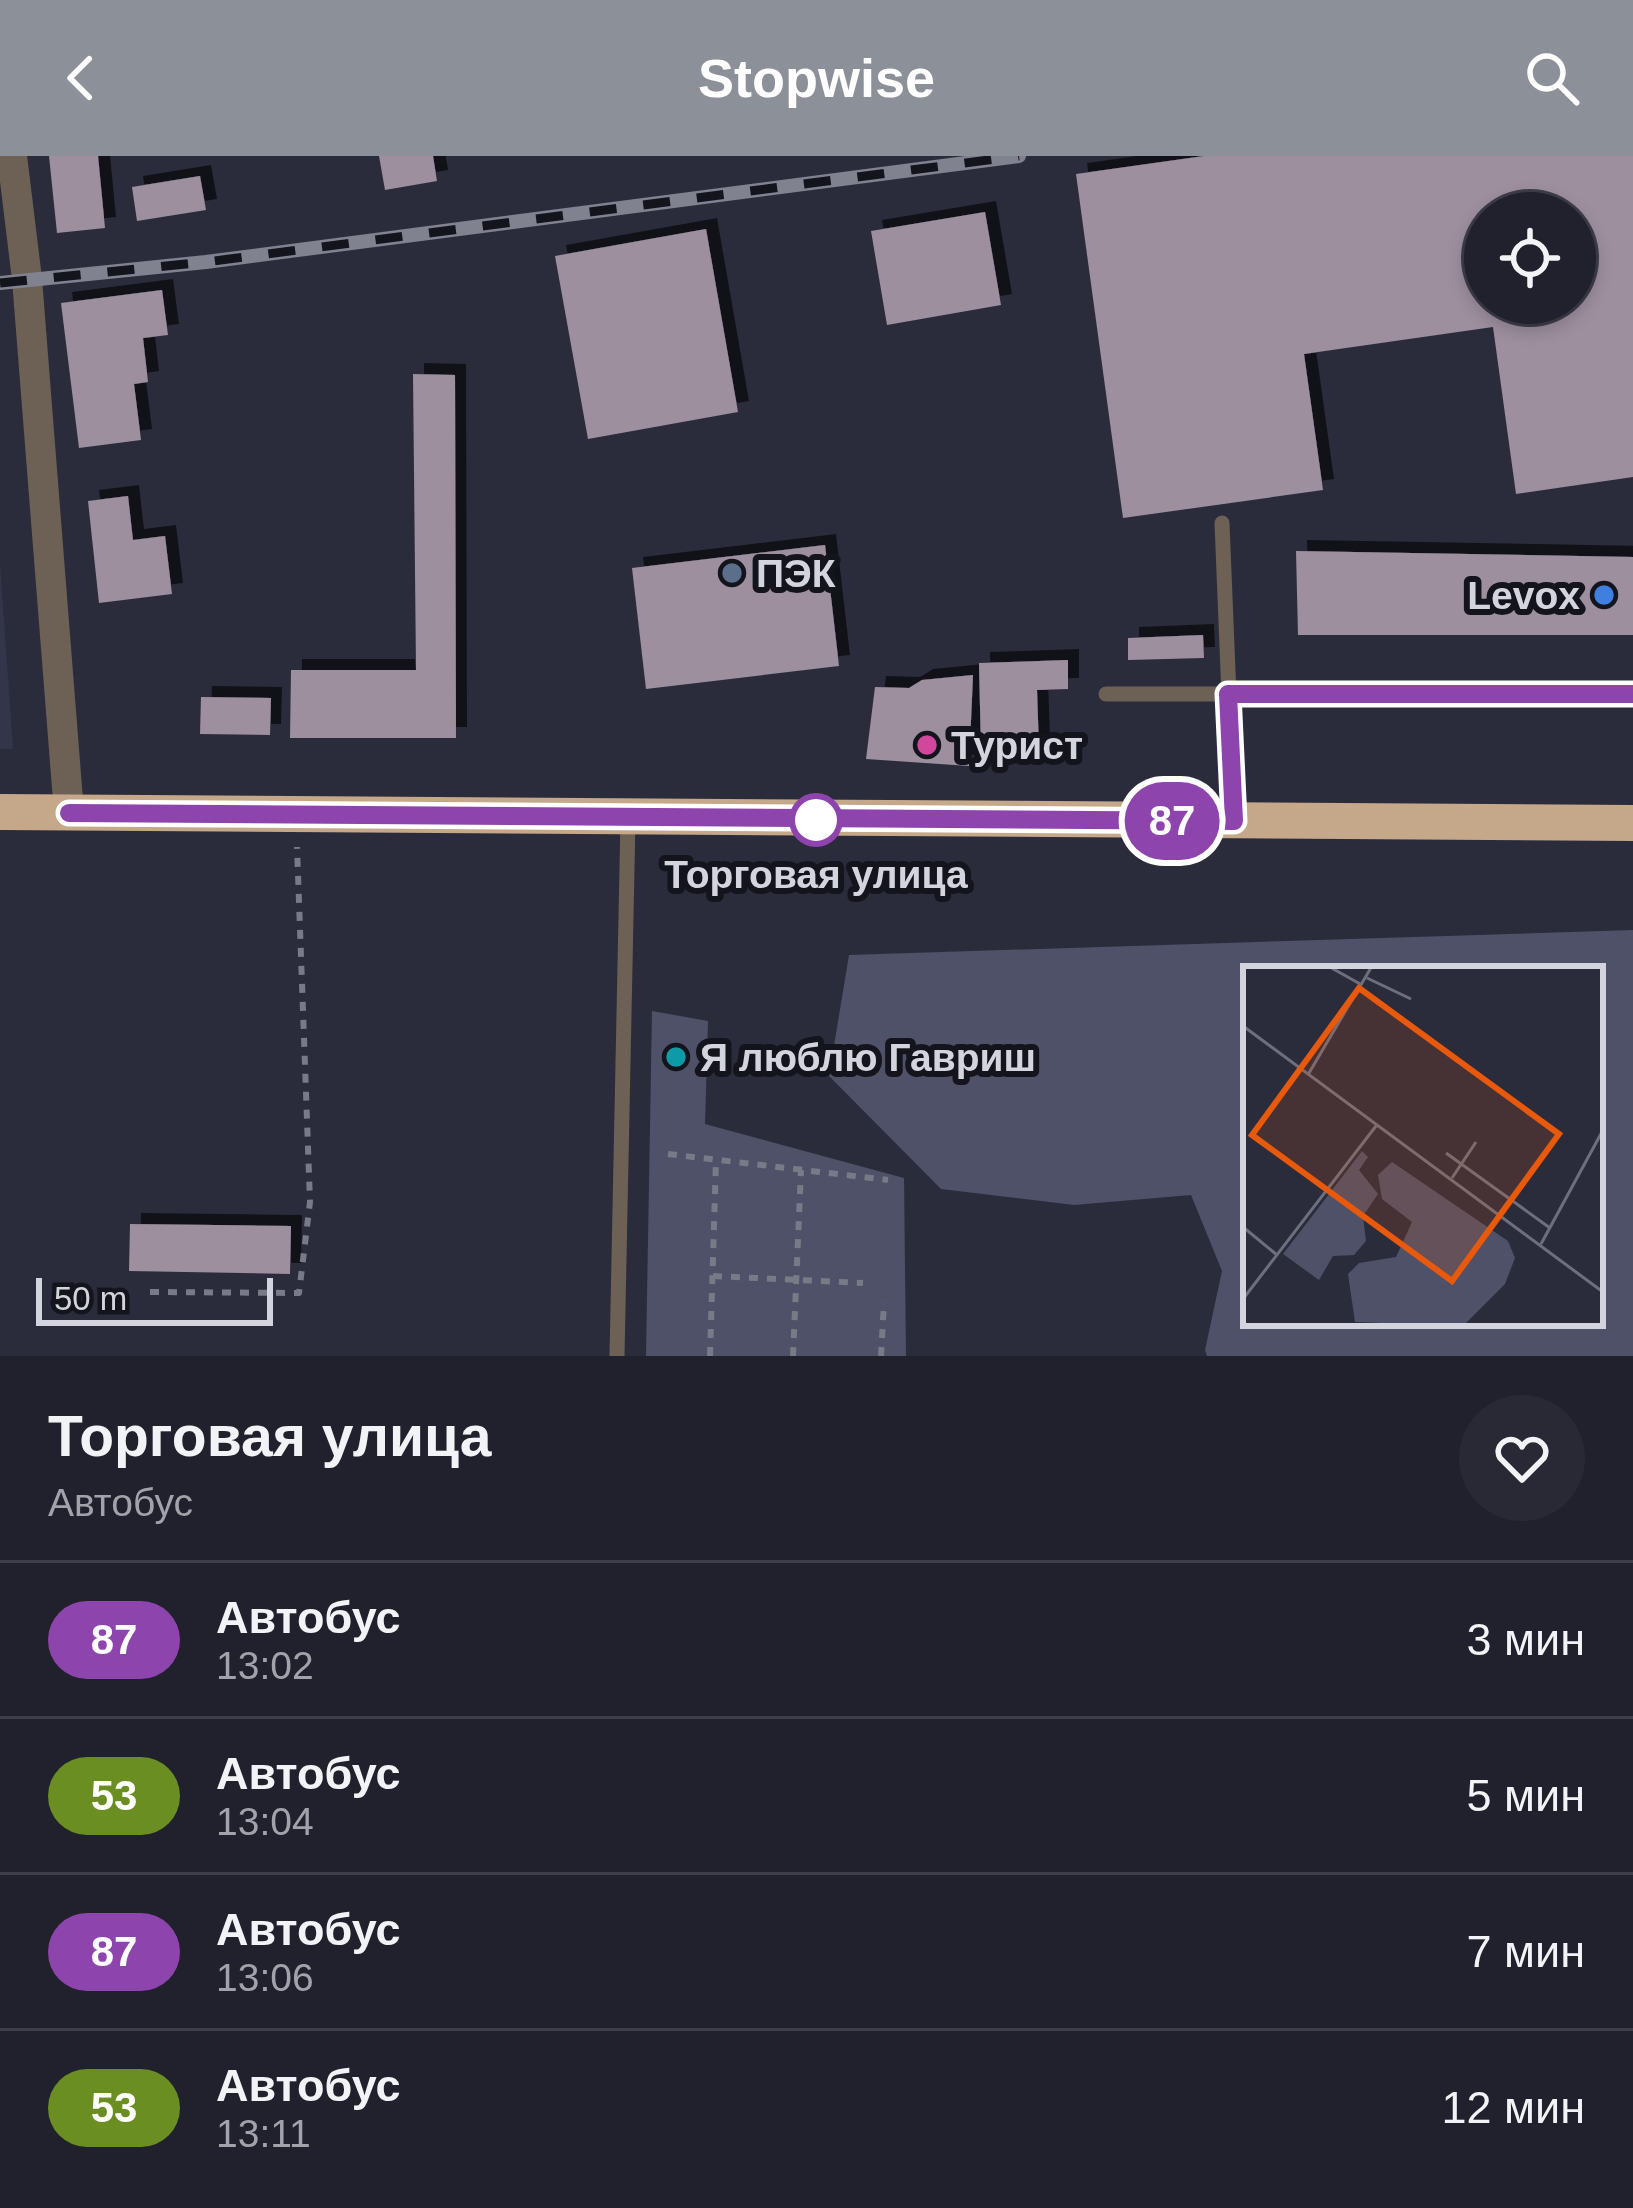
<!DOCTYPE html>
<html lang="ru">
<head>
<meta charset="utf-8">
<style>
	body { margin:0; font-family:Arial,sans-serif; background:#282935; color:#f1f3f6; height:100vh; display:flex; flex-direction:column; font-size:45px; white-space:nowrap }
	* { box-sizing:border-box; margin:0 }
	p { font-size:39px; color:#a2a3aa }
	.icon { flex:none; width:66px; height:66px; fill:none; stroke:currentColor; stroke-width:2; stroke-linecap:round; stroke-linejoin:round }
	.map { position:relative; height:1200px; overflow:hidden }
	.details { display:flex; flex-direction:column; background:#20212d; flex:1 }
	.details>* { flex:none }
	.badge { padding:0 24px; border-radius:39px; font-size:42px; line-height:78px }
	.buttons { position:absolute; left:1464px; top:36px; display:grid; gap:24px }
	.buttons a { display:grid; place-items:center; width:132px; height:132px; border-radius:50%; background:#20212d; box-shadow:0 6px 18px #0003,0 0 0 3px #3d3e49; font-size:60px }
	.scale { position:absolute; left:36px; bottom:30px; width:237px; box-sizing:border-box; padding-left:12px; border:6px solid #d3d4de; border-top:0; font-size:33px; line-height:42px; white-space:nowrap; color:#d3d4de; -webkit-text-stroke:9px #14151c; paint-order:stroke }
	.map>.badge { position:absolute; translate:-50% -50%; box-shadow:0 0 0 6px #fff }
	.round { display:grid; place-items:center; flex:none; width:126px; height:126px; border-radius:63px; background:#282935 }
	.summary { display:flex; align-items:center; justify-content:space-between; height:204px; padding:0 48px }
	h1 { font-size:57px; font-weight:700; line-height:90px }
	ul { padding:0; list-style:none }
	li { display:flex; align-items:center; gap:36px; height:156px; padding:0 48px; border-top:3px solid #3d3e49 }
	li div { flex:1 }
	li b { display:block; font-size:45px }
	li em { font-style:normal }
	li .badge { min-width:132px; font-weight:700; text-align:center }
	header { display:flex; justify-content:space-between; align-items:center; height:156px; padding:0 48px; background:#8c9099; color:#fff; font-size:54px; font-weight:700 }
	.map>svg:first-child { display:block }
	.built { fill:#33354a }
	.green { fill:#4e5168; fill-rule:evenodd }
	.building { fill:#9d8f9e; fill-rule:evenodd; filter:url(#shadow) }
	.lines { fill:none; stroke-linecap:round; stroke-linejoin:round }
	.path { stroke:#787a87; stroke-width:6; stroke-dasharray:9 9; stroke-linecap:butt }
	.lane { stroke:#6d6155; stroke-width:15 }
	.street { stroke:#6d6155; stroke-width:30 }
	.highway { stroke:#c4a889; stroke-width:36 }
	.rail-casing { stroke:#80828f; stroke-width:14 }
	.rail { stroke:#14151c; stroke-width:9; stroke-dasharray:27; stroke-linecap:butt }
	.line-casing { stroke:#fff; stroke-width:27 }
	.line { stroke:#8e44ad; stroke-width:18 }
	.service-dot { fill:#5c6f8a; stroke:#14151c; stroke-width:4.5 }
	.shop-dot { fill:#3f7fe0; stroke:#14151c; stroke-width:4.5 }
	.hotel-dot { fill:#d1479c; stroke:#14151c; stroke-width:4.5 }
	.stop-dot { fill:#fff; stroke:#8e44ad; stroke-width:6 }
	.culture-dot { fill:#0f9aa8; stroke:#14151c; stroke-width:4.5 }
	.labels { text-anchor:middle; stroke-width:12; stroke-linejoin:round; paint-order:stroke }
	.poi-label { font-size:39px; font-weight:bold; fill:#d3d4de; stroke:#14151c; text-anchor:start }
	.stop-label { font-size:39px; font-weight:bold; fill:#d3d4de; stroke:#14151c }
	.inset-road { fill:none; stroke:#6e6f7d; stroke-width:3 }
	.view { fill:#e8590c; fill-opacity:0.15; stroke:#e8590c; stroke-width:6 }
	.inset-edge { fill:none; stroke:#d3d4de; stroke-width:6 }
</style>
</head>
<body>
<header><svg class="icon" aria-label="back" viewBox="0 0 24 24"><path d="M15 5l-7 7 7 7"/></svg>Stopwise<svg class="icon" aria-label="search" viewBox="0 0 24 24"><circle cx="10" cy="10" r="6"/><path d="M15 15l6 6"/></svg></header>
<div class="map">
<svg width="1633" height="1200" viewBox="0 0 1633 1200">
	<defs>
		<filter id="shadow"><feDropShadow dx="11" dy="-11" stdDeviation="0" flood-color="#0009"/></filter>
	</defs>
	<rect width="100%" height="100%" fill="#2a2c3c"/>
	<polygon class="built" points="0,408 13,593 0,593"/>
	<g class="green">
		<path d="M1633 774V1200H1207L1205 1194 1222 1115 1191 1039 1074 1049 941 1033 829 920 849 799ZM1246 813H1600V1167H1246Z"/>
		<polygon points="652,855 708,865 705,968 904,1022 906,1200 646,1200"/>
	</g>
	<g class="building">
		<polygon points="49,0 98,0 105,72 57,77"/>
		<polygon points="379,0 433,0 437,25 385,34"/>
		<path d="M1204 0H1633V321L1516 338 1493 171 1304 198 1323 334 1123 362 1076 18ZM1485 57H1575V147H1485Z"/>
		<polygon points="200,20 206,54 137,65 132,31"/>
		<polygon points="985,56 1001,149 887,169 871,75"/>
		<polygon points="706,73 738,256 588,283 555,100"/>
		<polygon points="162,134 168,179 143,182 148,226 134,228 141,284 79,292 61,147"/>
		<polygon points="413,218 455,219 456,582 290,582 291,514 416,514"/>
		<polygon points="128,340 133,384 165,380 172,438 99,447 88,345"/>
		<polygon points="825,389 839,510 646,533 632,412"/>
		<polygon points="1296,395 1633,401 1633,479 1298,479"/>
		<polygon points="1203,479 1204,502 1128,504 1128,482"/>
		<polygon points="1068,504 1068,533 1037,534 1039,593 981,595 979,507"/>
		<polygon points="973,519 969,610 866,603 875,531 909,532 922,524"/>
		<polygon points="201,541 271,542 270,579 200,578"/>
		<polygon points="130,1068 291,1070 290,1118 129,1115"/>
	</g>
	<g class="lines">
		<g class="path">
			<polyline points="668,998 888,1024"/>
			<polyline points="713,1120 863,1127"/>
			<polyline points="150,1136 299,1137 310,1046 297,691"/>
			<polyline points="710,1200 716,1004"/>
			<polyline points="793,1200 801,1014"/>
			<polyline points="881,1200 884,1146"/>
		</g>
		<g class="lane">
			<polyline points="1222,367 1234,663"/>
			<polyline points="1106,538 1633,538"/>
			<polyline points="617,1200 628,663"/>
		</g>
		<polyline class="street" points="12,0 27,123 69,657"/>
		<polyline class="highway" points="0,656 1633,667"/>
		<defs>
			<polyline id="rail" points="0,127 206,106 1019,0"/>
		</defs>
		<use href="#rail" class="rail-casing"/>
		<use href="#rail" class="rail"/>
	</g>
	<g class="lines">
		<defs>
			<polyline id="line" points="69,657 1234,665 1228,538 1633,538"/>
		</defs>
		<use href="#line" class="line-casing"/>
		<use href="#line" class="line"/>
	</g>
	<circle class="service-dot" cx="732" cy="417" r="12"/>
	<circle class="shop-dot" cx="1604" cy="439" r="12"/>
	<circle class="hotel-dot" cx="927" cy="589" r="12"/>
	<circle class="stop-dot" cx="816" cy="664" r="24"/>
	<circle class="culture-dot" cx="676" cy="901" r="12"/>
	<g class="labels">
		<g class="poi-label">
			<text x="756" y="431">ПЭК</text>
			<text x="1580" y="453" text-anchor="end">Levox</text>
			<text x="951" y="603">Турист</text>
			<text x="700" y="915">Я люблю Гавриш</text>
		</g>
		<g class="stop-label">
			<text x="816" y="732">Торговая улица</text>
		</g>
	</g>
	<g transform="translate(1243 810)">
		<rect width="360" height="360" fill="#2a2c3c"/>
		<path d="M119 185 125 191 116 204 135 228 120 250 123 275 111 289 90 290 76 314 40 288ZM149 196 265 275 272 292 262 318 220 360 112 356 105 308 116 297 153 291 169 256 139 233 135 209Z" fill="#4e5168"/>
		<path class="inset-road" d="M85 0 119 19M124 12 168 33M0 60 360 326M66 107 129 0M203 187 307 262M209 212 233 176M0 261 34 289M298 278 360 164M0 333 133 160"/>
		<path class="view" d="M116 22 316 168 209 315 9 169Z"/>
		<rect width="360" height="360" class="inset-edge"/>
	</g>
</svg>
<div class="buttons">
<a><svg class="icon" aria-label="locate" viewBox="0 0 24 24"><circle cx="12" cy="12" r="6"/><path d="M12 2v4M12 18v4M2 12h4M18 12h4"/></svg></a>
</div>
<div class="scale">50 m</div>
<b class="badge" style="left:1172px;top:665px;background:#8e44ad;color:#fff">87</b>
</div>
<section class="details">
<div class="summary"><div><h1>Торговая улица</h1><p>Автобус</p></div><a class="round"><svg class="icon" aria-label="heart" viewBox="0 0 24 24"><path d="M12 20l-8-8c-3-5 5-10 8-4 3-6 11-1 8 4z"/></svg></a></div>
<ul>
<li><span class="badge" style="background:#8e44ad;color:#fff">87</span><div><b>Автобус</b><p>13:02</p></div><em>3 мин</em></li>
<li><span class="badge" style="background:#6b8e23;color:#fff">53</span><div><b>Автобус</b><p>13:04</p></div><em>5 мин</em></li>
<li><span class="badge" style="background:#8e44ad;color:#fff">87</span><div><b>Автобус</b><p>13:06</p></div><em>7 мин</em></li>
<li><span class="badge" style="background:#6b8e23;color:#fff">53</span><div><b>Автобус</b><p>13:11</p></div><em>12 мин</em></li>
</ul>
</section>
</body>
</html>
